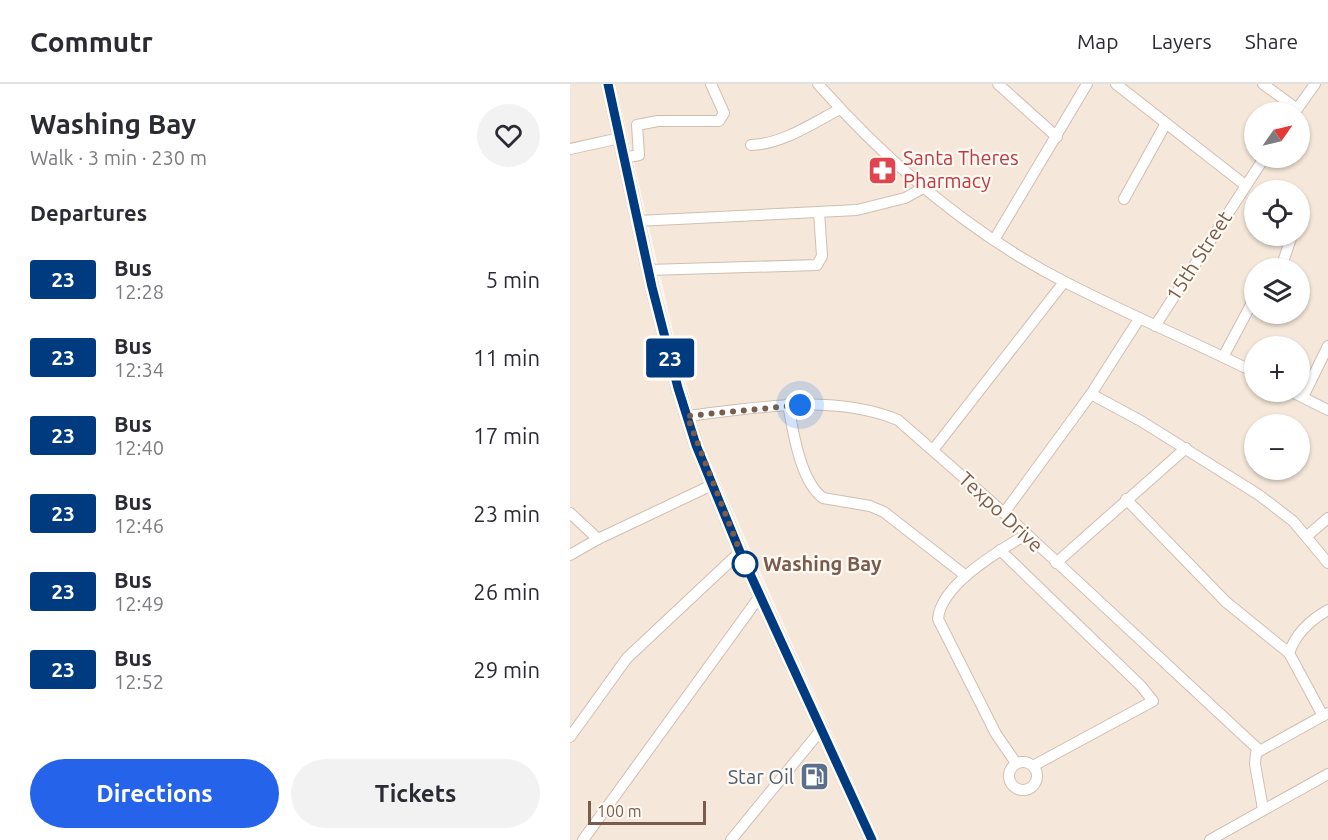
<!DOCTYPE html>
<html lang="en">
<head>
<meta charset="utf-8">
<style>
	body { margin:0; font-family:Ubuntu,sans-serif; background:#f2f2f3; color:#2b2b33; height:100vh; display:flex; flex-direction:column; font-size:22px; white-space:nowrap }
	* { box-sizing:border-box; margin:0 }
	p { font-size:20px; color:#7c7c81 }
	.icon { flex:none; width:33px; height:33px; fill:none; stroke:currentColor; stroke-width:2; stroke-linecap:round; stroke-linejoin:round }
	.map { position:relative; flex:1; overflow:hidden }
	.side { display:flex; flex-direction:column; background:#fff; width:570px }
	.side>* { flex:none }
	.badge { padding:0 12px; border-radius:4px; font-size:21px; line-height:39px }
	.needle { width:39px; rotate:56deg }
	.controls { position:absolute; left:674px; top:18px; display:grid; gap:12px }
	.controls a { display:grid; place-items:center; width:66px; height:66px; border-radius:50%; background:#fff; box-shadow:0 2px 4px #0004; font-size:30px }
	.scale { position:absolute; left:18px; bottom:15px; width:118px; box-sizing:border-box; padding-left:6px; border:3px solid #7a5c4d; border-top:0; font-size:16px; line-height:21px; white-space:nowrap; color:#7a5c4d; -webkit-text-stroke:4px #fffaf3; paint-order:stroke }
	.you { position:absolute; width:30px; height:30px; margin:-15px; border:4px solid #fff; border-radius:50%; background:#1a73e8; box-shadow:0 0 0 9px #1a73e833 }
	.map>.badge { position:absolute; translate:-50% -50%; box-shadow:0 0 0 3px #fff }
	h2 { padding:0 30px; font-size:22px; line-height:54px }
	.round { display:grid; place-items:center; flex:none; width:63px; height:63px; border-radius:32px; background:#f2f2f3 }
	.overview { display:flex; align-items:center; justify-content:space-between; height:102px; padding:0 30px }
	h1 { font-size:28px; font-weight:600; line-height:45px }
	.primary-button { display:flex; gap:12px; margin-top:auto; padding:12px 30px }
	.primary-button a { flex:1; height:69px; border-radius:36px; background:#2563eb; color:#fff; font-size:24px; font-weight:600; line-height:69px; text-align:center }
	.primary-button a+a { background:#f2f2f3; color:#2b2b33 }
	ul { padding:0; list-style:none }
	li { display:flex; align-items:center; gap:18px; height:78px; padding:0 30px }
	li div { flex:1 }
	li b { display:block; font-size:22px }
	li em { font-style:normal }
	li .badge { min-width:66px; font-weight:700; text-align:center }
	header { display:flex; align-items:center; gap:36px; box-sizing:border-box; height:84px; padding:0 30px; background:#fff; border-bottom:2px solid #e1e1e2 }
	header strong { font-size:28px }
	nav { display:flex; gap:33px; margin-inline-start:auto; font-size:21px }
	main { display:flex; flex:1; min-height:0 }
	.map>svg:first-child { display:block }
	.residential { fill:#f5e8da; fill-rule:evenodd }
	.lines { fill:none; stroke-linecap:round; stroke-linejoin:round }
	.minor-casing { stroke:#d1beb0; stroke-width:12 }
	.major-casing { stroke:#dad1cd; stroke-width:15 }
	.minor { stroke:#fff; stroke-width:10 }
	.major { stroke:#fbd9a5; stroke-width:14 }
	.line-casing { stroke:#fff; stroke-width:14 }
	.line { stroke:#003b80; stroke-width:9 }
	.walk { stroke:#7a5c4d; stroke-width:6; stroke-dasharray:0 10.8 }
	.stop-dot { fill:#fff; stroke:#003b80; stroke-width:3 }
	.labels { text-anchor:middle; stroke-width:4.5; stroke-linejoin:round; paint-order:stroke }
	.health-label { font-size:20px; fill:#be3a42; stroke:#fffaf3; text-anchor:start }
	.street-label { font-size:20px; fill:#7a5c4d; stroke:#fffaf3 }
	.stop-label { font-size:20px; font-weight:bold; fill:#7a5c4d; stroke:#fffaf3; text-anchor:start }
	.service-label { font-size:20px; fill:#4e5e75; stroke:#fffaf3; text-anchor:end }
</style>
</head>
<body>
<header>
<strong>Commutr</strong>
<nav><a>Map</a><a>Layers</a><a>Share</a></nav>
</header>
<main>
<section class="side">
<div class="overview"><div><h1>Washing Bay</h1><p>Walk · 3 min · 230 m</p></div><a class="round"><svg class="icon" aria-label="heart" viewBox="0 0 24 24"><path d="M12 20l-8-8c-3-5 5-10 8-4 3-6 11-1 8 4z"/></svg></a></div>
<h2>Departures</h2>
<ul>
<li><span class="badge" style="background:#003b80;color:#fff">23</span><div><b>Bus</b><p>12:28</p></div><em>5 min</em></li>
<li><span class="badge" style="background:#003b80;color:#fff">23</span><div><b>Bus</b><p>12:34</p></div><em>11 min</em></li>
<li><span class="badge" style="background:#003b80;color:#fff">23</span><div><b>Bus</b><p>12:40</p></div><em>17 min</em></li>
<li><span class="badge" style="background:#003b80;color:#fff">23</span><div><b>Bus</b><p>12:46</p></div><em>23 min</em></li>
<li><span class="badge" style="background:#003b80;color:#fff">23</span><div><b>Bus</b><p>12:49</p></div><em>26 min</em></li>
<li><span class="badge" style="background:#003b80;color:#fff">23</span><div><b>Bus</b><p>12:52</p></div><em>29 min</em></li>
</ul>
<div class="primary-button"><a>Directions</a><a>Tickets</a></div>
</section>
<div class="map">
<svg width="758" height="756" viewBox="0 0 758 756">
	<rect width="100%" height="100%" fill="#fdf6ec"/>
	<g class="residential">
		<polygon points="0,0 33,0 96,287 119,361 298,756 0,756"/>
		<path d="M46 0H758V756H310L132 357 108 269ZM684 28H729V74H684ZM684 106H729V152H684ZM684 184H729V230H684ZM684 262H729V308H684ZM684 340H729V386H684Z"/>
	</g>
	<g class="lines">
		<defs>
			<g id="minor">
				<path d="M248 0C318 79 401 150 495 198 557 230 622 257 684 288"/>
				<polyline points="428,0 487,53"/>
				<polyline points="546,0 675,101"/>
				<polyline points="693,0 727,25"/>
				<polyline points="725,28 745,0"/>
				<path d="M181 61C213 60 243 39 270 25"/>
				<polyline points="0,65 50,54"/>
				<polyline points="54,74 69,71 67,41 88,37 149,37 154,29 141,0"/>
				<polyline points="554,115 595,41"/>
				<polyline points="67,137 287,126 335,114 353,104"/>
				<polyline points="424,156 517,0"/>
				<polyline points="711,184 721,154"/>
				<polyline points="78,186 247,181 252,172 249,128"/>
				<polyline points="585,242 694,74"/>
				<polyline points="653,273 684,215"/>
				<polyline points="722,308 758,326"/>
				<polyline points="521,310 571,337 689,411 723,437 758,479"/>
				<polyline points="733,313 758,262"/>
				<path d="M218 320C223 347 230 397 253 414L300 422 314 428 396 492"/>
				<path d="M117 332C185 324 262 309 328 336L434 429 689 666"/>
				<polyline points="363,366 494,198"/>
				<polyline points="556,415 656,518 719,569 753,632"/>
				<polyline points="0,429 28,455"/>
				<polyline points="434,429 521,310 569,235"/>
				<polyline points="737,452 758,434"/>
				<polyline points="430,466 571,602 583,617 463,682"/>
				<polyline points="0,471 28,455 142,401"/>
				<polyline points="486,479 616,364"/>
				<path d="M719 569C726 549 740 536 758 526"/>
				<polyline points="0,653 57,574 170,468"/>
				<circle cx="453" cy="692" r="14"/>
				<path d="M446 679 426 650 368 535C371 500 429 467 457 450"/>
				<polyline points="693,725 685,680 686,669 758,629"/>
				<polyline points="13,756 190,512"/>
				<polyline points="161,756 251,646"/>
				<polyline points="640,756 758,690"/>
			</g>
			<polyline id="major" points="38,0 82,203 108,304 126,361 170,468 302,756"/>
		</defs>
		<use href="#minor" class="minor-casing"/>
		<use href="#major" class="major-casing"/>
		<use href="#minor" class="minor"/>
		<use href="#major" class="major"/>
	</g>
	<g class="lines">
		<defs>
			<polyline id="line" points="38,0 82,203 108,304 126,361 170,468 302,756"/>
		</defs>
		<use href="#line" class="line-casing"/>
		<use href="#line" class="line"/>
		<polyline class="walk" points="175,480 117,332 230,321"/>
	</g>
	<defs>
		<symbol id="pharmacy-square" viewBox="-11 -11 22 22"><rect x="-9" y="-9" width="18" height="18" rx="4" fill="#e0444e" stroke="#fffaf3"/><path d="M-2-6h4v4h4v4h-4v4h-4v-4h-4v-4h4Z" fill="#fff"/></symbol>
		<symbol id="fuel-square" viewBox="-11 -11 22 22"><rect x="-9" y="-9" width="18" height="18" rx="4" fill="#5c6f8a" stroke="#fffaf3"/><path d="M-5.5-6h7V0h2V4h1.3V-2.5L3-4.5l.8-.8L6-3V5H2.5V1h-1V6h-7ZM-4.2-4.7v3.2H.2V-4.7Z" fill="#fff"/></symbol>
	</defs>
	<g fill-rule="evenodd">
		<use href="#pharmacy-square" x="296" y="70" width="33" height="33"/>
		<use href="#fuel-square" x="228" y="676" width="33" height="33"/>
	</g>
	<circle class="stop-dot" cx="175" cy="480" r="12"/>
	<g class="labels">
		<g class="health-label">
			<text x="333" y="81">Santa Theres<tspan x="333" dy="23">Pharmacy</tspan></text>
		</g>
		<g class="street-label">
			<text transform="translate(629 172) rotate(-57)" y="7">15th Street</text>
			<text transform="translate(431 428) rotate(43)" y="7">Texpo Drive</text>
		</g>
		<g class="stop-label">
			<text x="193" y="487">Washing Bay</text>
		</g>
		<g class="service-label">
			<text x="224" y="700">Star Oil</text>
		</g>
	</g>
</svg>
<div class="controls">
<a><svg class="needle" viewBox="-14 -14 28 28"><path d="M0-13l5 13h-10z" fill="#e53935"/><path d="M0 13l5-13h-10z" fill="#7c7c81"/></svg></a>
<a><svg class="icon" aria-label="locate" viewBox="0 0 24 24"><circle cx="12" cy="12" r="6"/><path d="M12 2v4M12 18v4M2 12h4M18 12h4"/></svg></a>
<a><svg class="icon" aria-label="layers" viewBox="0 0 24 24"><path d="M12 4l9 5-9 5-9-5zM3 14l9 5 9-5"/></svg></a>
<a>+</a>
<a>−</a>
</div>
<div class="scale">100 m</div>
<div class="you" style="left:230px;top:321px"></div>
<b class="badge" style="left:100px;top:274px;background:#003b80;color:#fff">23</b>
</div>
</main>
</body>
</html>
